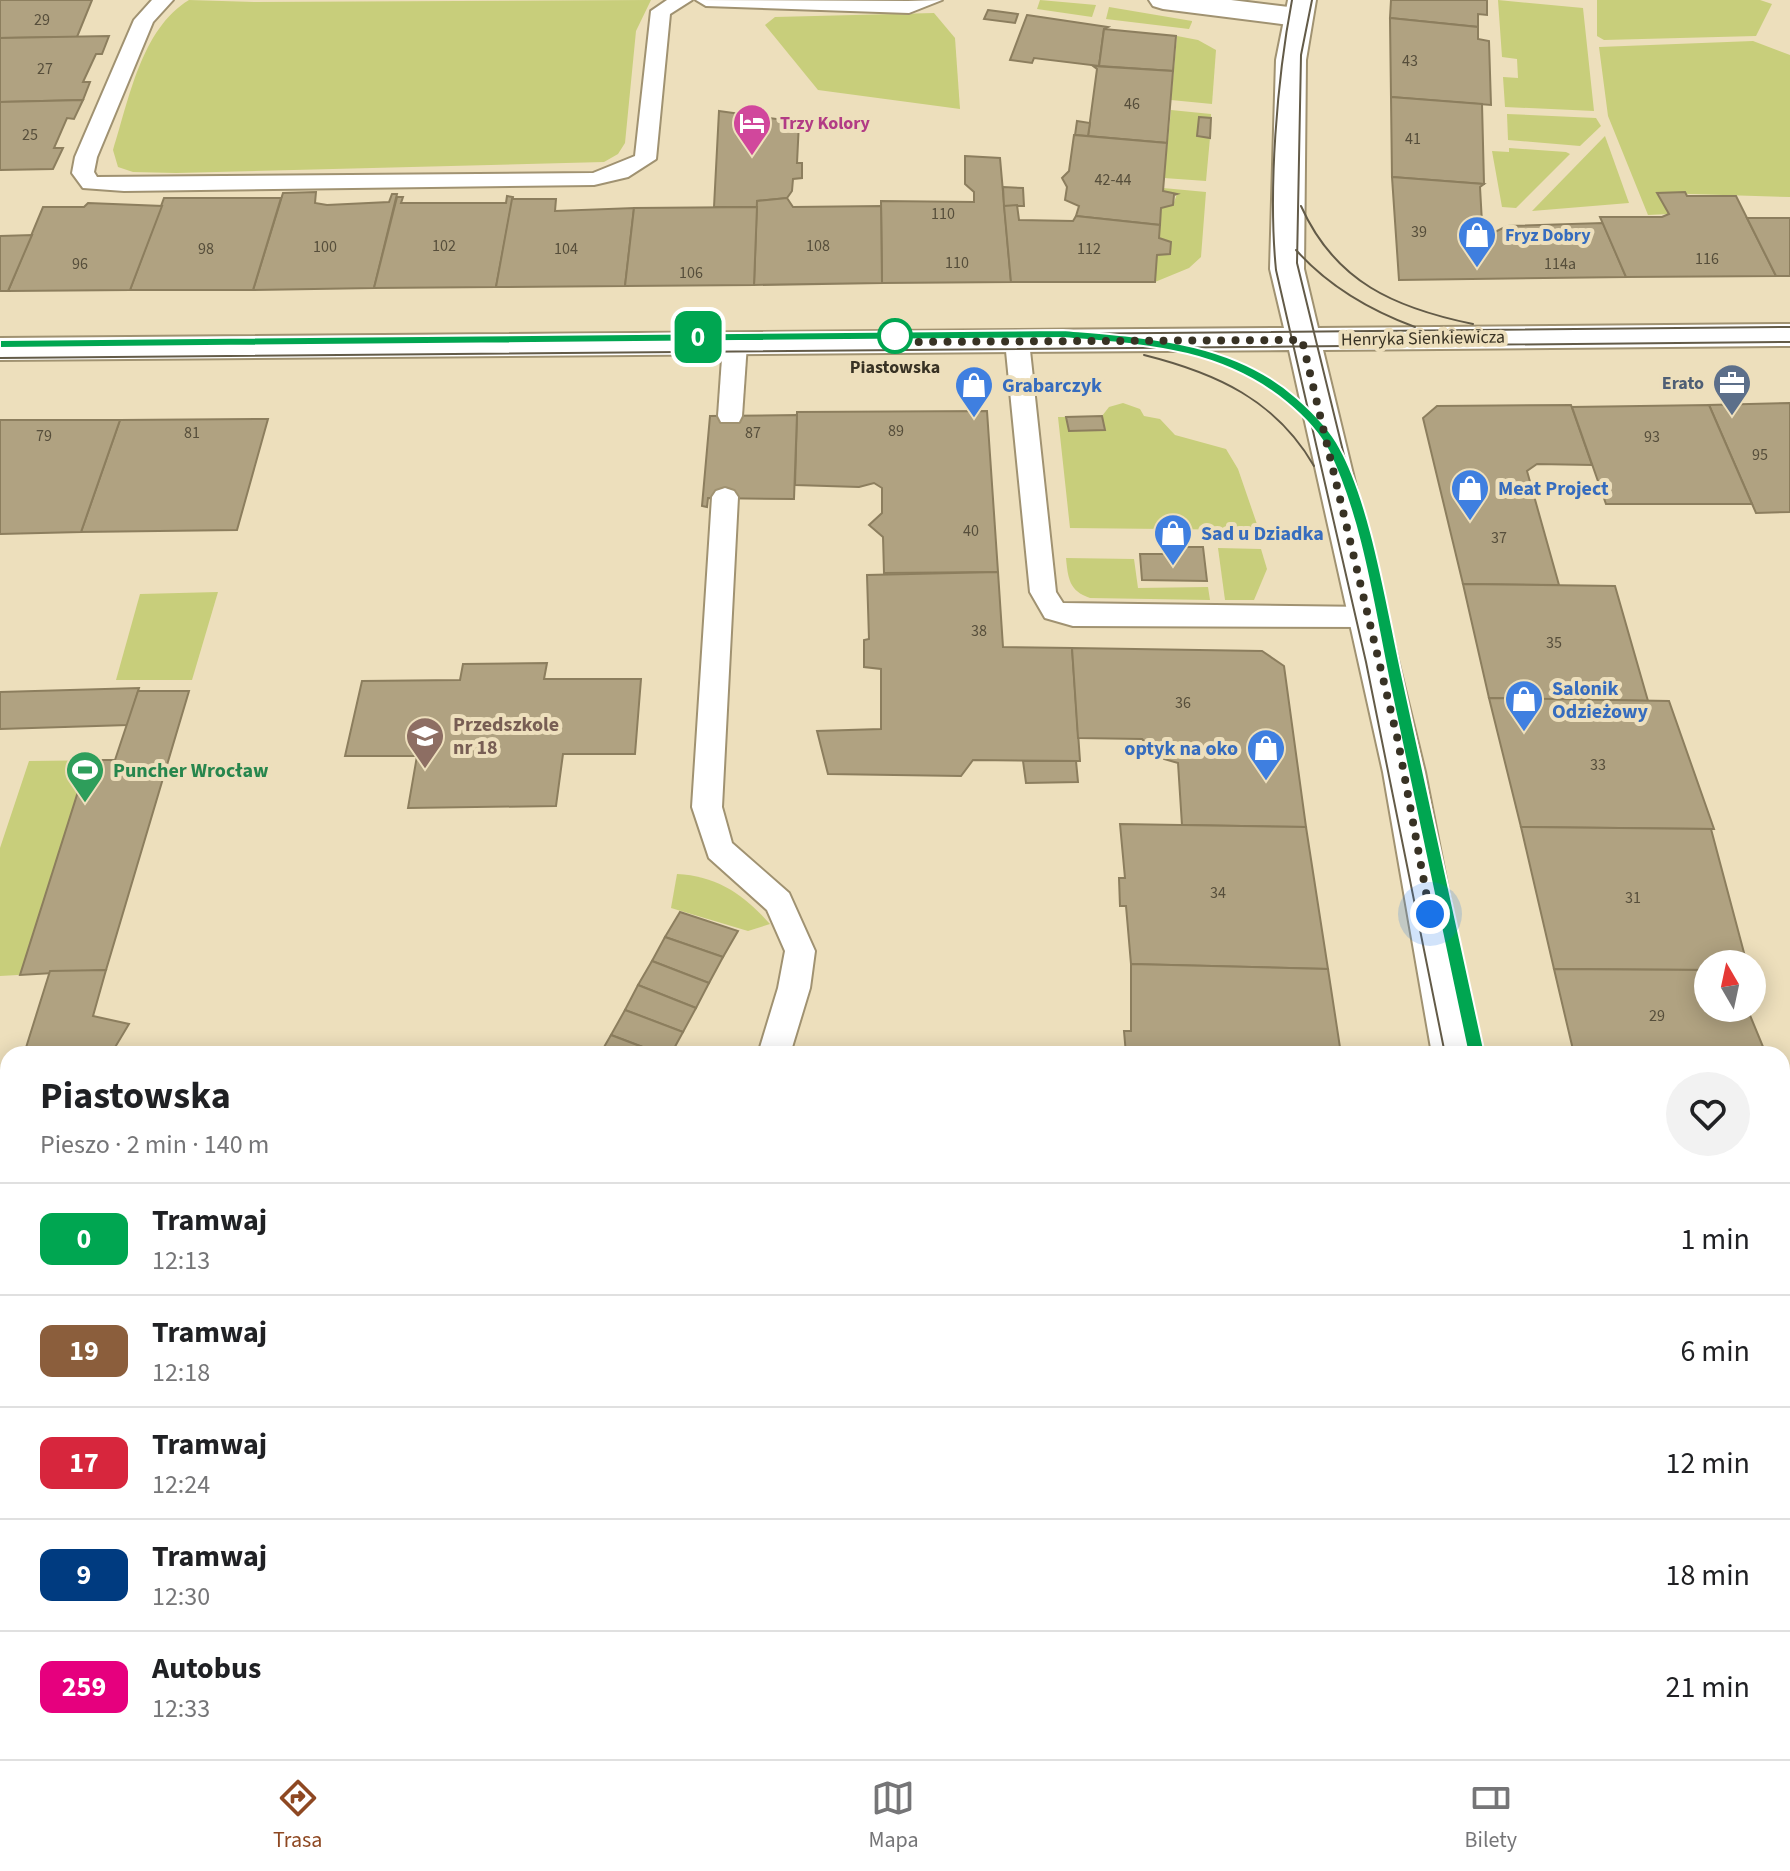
<!DOCTYPE html>
<html lang="pl">
<head>
<meta charset="utf-8">
<style>
	body { margin:0; font-family:"Source Sans 3",sans-serif; background:#f2f2f2; color:#202124; height:100vh; display:flex; flex-direction:column; font-size:30px; white-space:nowrap }
	* { box-sizing:border-box; margin:0 }
	p { font-size:26px; color:#757577 }
	.icon { flex:none; width:44px; height:44px; fill:none; stroke:currentColor; stroke-width:2; stroke-linecap:round; stroke-linejoin:round }
	.map { position:relative; flex:1; overflow:hidden }
	.sheet { position:absolute; left:0px; top:1046px; width:1790px; height:714px; display:flex; flex-direction:column; background:#fff; border-radius:24px 24px 0 0; box-shadow:0 4px 20px #0003 }
	.sheet>* { flex:none }
	.badge { padding:0 16px; border-radius:12px; font-size:28px; line-height:52px }
	.needle { width:52px; rotate:351deg }
	.controls { position:absolute; left:1694px; top:950px; display:grid; gap:16px }
	.controls a { display:grid; place-items:center; width:72px; height:72px; border-radius:50%; background:#fff; box-shadow:0 4px 20px #0003; font-size:40px }
	.you { position:absolute; width:40px; height:40px; margin:-20px; border:6px solid #fff; border-radius:50%; background:#1a73e8; box-shadow:0 0 0 12px #1a73e833 }
	.map>.badge { position:absolute; translate:-50% -50%; box-shadow:0 0 0 4px #fff }
	.round { display:grid; place-items:center; flex:none; width:84px; height:84px; border-radius:42px; background:#f2f2f2 }
	.head { display:flex; align-items:center; justify-content:space-between; height:136px; padding:0 40px }
	h1 { font-size:38px; font-weight:700; line-height:60px }
	ul { padding:0; list-style:none }
	li { display:flex; align-items:center; gap:24px; height:112px; padding:0 40px; border-top:2px solid #e0e0e0 }
	li div { flex:1 }
	li b { display:block; font-size:30px }
	li em { font-style:normal }
	li .badge { min-width:88px; font-weight:700; text-align:center }
	.menu { display:flex; justify-content:space-around; align-items:center; height:112px; border-top:2px solid #e0e0e0; background:#fff; font-size:22px; color:#757577 }
	.menu a { display:grid; justify-items:center; gap:4px }
	.menu .current { color:#8e4822 }
	.map>svg:first-child { display:block }
	.green { fill:#c8ce7b }
	.building { fill:#b0a281; stroke:#8c7e5e; stroke-width:2 }
	.lines { fill:none; stroke-linecap:round; stroke-linejoin:round }
	.service-casing { stroke:#a09271; stroke-width:4 }
	.minor-casing { stroke:#a09271; stroke-width:4 }
	.tertiary-casing { stroke:#a09271; stroke-width:4 }
	.service { fill:#fff; fill-rule:evenodd }
	.minor { fill:#fff; fill-rule:evenodd }
	.tertiary { fill:#fff; fill-rule:evenodd }
	.tram { stroke:#635b48; stroke-width:2 }
	.line { fill:#00a651; stroke:#fff; stroke-width:2 }
	.walk { stroke:#383224; stroke-width:8; stroke-dasharray:0 14.4 }
	.stop-dot { fill:#fff; stroke:#00a651; stroke-width:4 }
	.labels { text-anchor:middle; stroke-width:8; stroke-linejoin:round; paint-order:stroke }
	.number-label { font-size:16px; fill:#564e3b }
	.far-hotel-label { font-size:18px; font-weight:bold; fill:#b23c85; stroke:#eddfbc; text-anchor:start }
	.far-shop-label { font-size:18px; font-weight:bold; fill:#366cbe; stroke:#eddfbc; text-anchor:start }
	.far-street-label { font-size:18px; fill:#383224; stroke:#eddfbc }
	.far-stop-label { font-size:18px; font-weight:bold; fill:#383224; stroke:#eddfbc }
	.far-service-label { font-size:18px; font-weight:bold; fill:#4e5e75; stroke:#eddfbc; text-anchor:end }
	.shop-label { font-size:20px; font-weight:bold; fill:#366cbe; stroke:#eddfbc; text-anchor:start }
	.education-label { font-size:20px; font-weight:bold; fill:#785e54; stroke:#eddfbc; text-anchor:start }
	.leisure-label { font-size:20px; font-weight:bold; fill:#27864d; stroke:#eddfbc; text-anchor:start }
</style>
</head>
<body>
<div class="map">
<svg width="1790" height="1759" viewBox="0 0 1790 1759">
	<rect width="100%" height="100%" fill="#eddfbc"/>
	<g class="green">
		<path d="M189 0 254 2 651 0 636 31 625 143 618 154 604 162 176 173 133 172 118 167 113 150C129 100 141 29 189 0Z"/>
		<polygon points="1040,0 1096,5 1092,17 1037,9"/>
		<polygon points="1498,0 1583,8 1594,111 1505,107 1503,77 1518,78 1517,59 1502,57"/>
		<polygon points="1597,0 1760,0 1772,4 1756,36 1604,40 1597,36"/>
		<polygon points="1109,7 1192,21 1192,22 1189,29 1106,19"/>
		<polygon points="934,13 955,38 960,109 818,90 765,25 775,17"/>
		<polygon points="1177,36 1198,40 1216,50 1212,104 1171,100"/>
		<polygon points="1753,41 1790,55 1790,197 1658,193 1669,214 1648,215 1608,116 1599,47"/>
		<polygon points="1171,110 1211,114 1211,118 1199,117 1197,136 1210,138 1206,181 1164,178"/>
		<polygon points="1507,114 1596,118 1601,126 1580,146 1508,140"/>
		<polygon points="1605,136 1629,203 1532,211"/>
		<polygon points="1509,148 1566,152 1570,154 1516,208 1502,207 1492,151 1509,152"/>
		<polygon points="1163,188 1206,192 1201,257 1189,268 1155,282 1157,255 1170,254 1171,243 1159,238 1161,208 1173,205 1177,194 1163,191"/>
		<polygon points="1123,403 1140,409 1144,416 1160,419 1175,435 1226,449 1238,469 1259,530 1070,528 1058,417 1066,417 1069,431 1104,430 1102,416 1109,407"/>
		<polygon points="1218,548 1261,549 1267,569 1254,600 1225,600"/>
		<path d="M1066 558 1134 559 1138 588 1208 587 1210 600 1090 598C1069 591 1068 578 1066 558Z"/>
		<polygon points="218,592 192,680 116,680 140,594"/>
		<polygon points="138,691 189,691 106,970 0,976 0,848 29,761 115,760"/>
		<path d="M677 874C717 876 743 894 770 924L748 931 671 908Z"/>
	</g>
	<g class="building">
		<polygon points="92,0 77,37 0,38 0,0"/>
		<polygon points="1391,0 1487,0 1487,15 1478,14 1478,27 1390,18"/>
		<polygon points="988,10 1018,14 1015,23 984,19"/>
		<polygon points="1027,15 1108,27 1104,29 1099,66 1034,58 1032,63 1010,60"/>
		<polygon points="1390,18 1478,27 1478,39 1489,41 1491,105 1391,97"/>
		<polygon points="1104,29 1176,36 1173,71 1099,66"/>
		<polygon points="109,36 102,54 96,54 83,82 90,82 83,100 0,102 0,38"/>
		<polygon points="1093,66 1173,71 1167,143 1088,136 1097,69"/>
		<polygon points="1391,97 1482,104 1484,184 1392,177"/>
		<polygon points="83,100 74,119 67,118 54,148 63,148 53,169 0,170 0,102"/>
		<polygon points="719,111 799,122 797,163 802,163 802,178 793,179 792,191 787,198 757,201 757,207 714,207"/>
		<polygon points="1199,117 1211,118 1210,138 1197,136"/>
		<polygon points="1077,121 1090,123 1088,136 1075,135"/>
		<polygon points="1074,135 1167,143 1163,191 1177,194 1174,195 1173,205 1161,208 1160,225 1076,216 1079,206 1065,200 1067,187 1062,178 1069,171"/>
		<polygon points="965,156 1000,158 1011,282 882,283 881,201 974,202 974,192 965,184"/>
		<polygon points="1392,177 1484,184 1480,187 1482,223 1477,231 1487,236 1507,226 1603,223 1626,277 1399,280"/>
		<polygon points="1003,187 1023,188 1024,206 1004,206"/>
		<polygon points="316,192 315,203 327,205 389,202 392,194 397,194 374,288 253,290 283,193"/>
		<polygon points="1685,192 1687,196 1736,196 1776,276 1626,277 1600,217 1662,217 1669,214 1657,193"/>
		<polygon points="507,196 513,197 496,287 374,288 397,197 403,197 401,203 506,203"/>
		<polygon points="164,198 281,198 253,290 130,290"/>
		<polygon points="787,198 793,207 881,206 882,283 754,285 757,201"/>
		<polygon points="512,199 556,199 555,211 634,208 625,286 496,287"/>
		<polygon points="88,203 162,206 130,290 8,291 43,207 84,207"/>
		<polygon points="1017,205 1019,220 1073,221 1076,216 1160,225 1159,238 1171,242 1170,254 1157,255 1155,282 1011,282 1004,206"/>
		<polygon points="757,207 754,285 625,286 634,208"/>
		<polygon points="1747,218 1790,218 1790,276 1776,276"/>
		<polygon points="32,235 8,291 0,291 0,236"/>
		<polygon points="1790,403 1790,512 1756,513 1709,405"/>
		<polygon points="1571,405 1592,465 1537,464 1527,471 1559,585 1463,584 1423,418 1437,406"/>
		<polygon points="1709,405 1752,504 1606,504 1572,407"/>
		<polygon points="987,411 998,572 884,573 883,537 869,525 882,513 882,488 874,483 859,487 795,485 797,412"/>
		<polygon points="797,415 794,499 708,498 707,507 702,506 710,416"/>
		<polygon points="1102,416 1105,430 1069,431 1066,417"/>
		<polygon points="268,419 237,530 81,532 120,420"/>
		<polygon points="0,420 120,420 81,532 0,534"/>
		<polygon points="1173,547 1203,547 1207,581 1142,580 1140,554 1174,554"/>
		<polygon points="998,572 1003,647 1072,648 1080,761 973,760 961,776 828,774 817,731 881,729 881,669 864,667 864,640 869,639 867,575"/>
		<polygon points="1463,584 1615,586 1648,701 1489,698"/>
		<polygon points="1072,648 1262,651 1284,666 1306,827 1182,825 1178,763 1161,758 1142,739 1078,738"/>
		<polygon points="547,663 544,679 641,679 635,754 563,754 556,806 408,808 417,756 345,756 362,681 460,680 463,664"/>
		<polygon points="139,688 128,725 0,729 0,692"/>
		<polygon points="138,691 189,691 106,970 20,975 88,760 115,760"/>
		<polygon points="1489,698 1669,701 1714,829 1521,827"/>
		<polygon points="1023,761 1076,761 1078,782 1026,783"/>
		<polygon points="1120,824 1306,827 1328,969 1131,964 1126,906 1120,906 1119,878 1125,878"/>
		<polygon points="1521,827 1711,829 1747,964 1708,964 1708,970 1554,969"/>
		<polygon points="680,912 738,931 723,957 665,937"/>
		<polygon points="665,937 723,957 709,983 652,961"/>
		<polygon points="652,961 709,983 696,1008 638,985"/>
		<polygon points="1131,964 1328,969 1341,1054 1126,1054 1124,1031 1131,1031"/>
		<polygon points="1554,969 1708,970 1708,1008 1747,1008 1766,1054 1574,1054"/>
		<polygon points="106,970 93,1016 129,1024 111,1054 24,1054 50,971"/>
		<polygon points="638,985 696,1008 683,1032 625,1010"/>
		<polygon points="625,1010 683,1032 671,1054 661,1054 611,1035"/>
		<polygon points="611,1035 661,1054 600,1054"/>
		<polygon points="8,1104 8,1142 0,1142 0,1130"/>
		<polygon points="1782,1134 1790,1160 1790,1308 1782,1308"/>
		<rect x="1782" y="1308" width="8" height="210"/>
		<polygon points="8,1472 8,1679 0,1694 0,1486"/>
		<polygon points="1782,1518 1790,1518 1790,1755 1740,1754 1782,1752"/>
		<polygon points="8,1679 8,1752 50,1752 47,1759 0,1759 0,1694"/>
		<polygon points="230,1752 312,1752 309,1759 242,1759 228,1755"/>
		<polygon points="421,1752 473,1752 488,1757 418,1759"/>
		<polygon points="489,1752 517,1752 540,1759 487,1759"/>
		<polygon points="517,1752 592,1752 589,1759 540,1759"/>
		<polygon points="1201,1752 1448,1752 1449,1759 1201,1759"/>
		<polygon points="1740,1754 1790,1755 1790,1759 1742,1759"/>
	</g>
	<g class="lines">
		<defs>
			<g id="service">
				<polygon points="152,0 173,0 153,22 97,157 94,172 97,177 593,173 635,156 651,11 667,0 692,0 670,14 656,159 628,177 594,185 124,191 83,188 72,173 75,157 134,20"/>
				<polygon points="696,0 908,1 942,0 909,13 706,6"/>
				<polygon points="1017,333 1029,341 1056,592 1063,603 1370,607 1379,610 1383,617 1379,624 1370,627 1073,626 1045,618 1030,592 1005,341"/>
				<polygon points="735,336 747,344 742,416 739,422 721,422 718,416 723,344"/>
				<polygon points="725,488 734,491 738,497 722,807 732,843 789,893 815,951 810,988 790,1054 758,1054 778,988 785,951 767,910 709,858 692,807 712,497 716,491"/>
			</g>
			<polygon id="minor" points="1149,0 1231,0 1297,8 1307,11 1311,17 1307,23 1297,26 1163,9 1153,6"/>
			<g id="tertiary">
				<polygon points="1288,0 1316,0 1306,60 1304,269 1318,328 1790,324 1790,346 1323,350 1425,772 1480,1054 1432,1054 1383,772 1289,350 0,360 0,338 1284,328 1270,269 1276,60"/>
				<polygon points="1563,1752 1623,1752 1624,1759 1564,1759"/>
			</g>
		</defs>
		<use href="#service" class="service-casing"/>
		<use href="#minor" class="minor-casing"/>
		<use href="#tertiary" class="tertiary-casing"/>
		<use href="#service" class="service"/>
		<use href="#minor" class="minor"/>
		<use href="#tertiary" class="tertiary"/>
		<g class="tram">
			<path d="M1292 0C1277 79 1268 190 1276 270L1366 662 1445 1054"/>
			<polyline points="1312,0 1301,55 1297,263 1376,586 1477,1054"/>
			<path d="M1301 206C1335 282 1395 308 1473 324"/>
			<path d="M1296 250C1329 287 1369 310 1415 327"/>
			<polyline points="0,344 1790,327"/>
			<polyline points="1202,352 1267,382 1310,418"/>
			<path d="M1144 355C1216 373 1276 400 1314 466"/>
			<polyline points="0,358 1790,342"/>
			<polyline points="1577,1752 1579,1759"/>
			<polyline points="1614,1752 1615,1759"/>
		</g>
	</g>
	<path class="line" d="M1063 330C1144 337 1233 341 1297 398 1313 412 1330 429 1340 448 1371 504 1387 606 1401 670 1429 798 1457 926 1485 1054L1483 1059 1477 1061 1468 1054C1442 931 1416 809 1390 686 1374 610 1363 524 1329 452 1320 434 1302 415 1286 402 1220 348 1144 345 1063 338L0 348V340Z"/>
	<g class="lines">
		<polyline class="walk" points="895,336 896,342 1302,340 1398,741 1430,914"/>
	</g>
	<defs>
		<symbol id="hotel-pin" viewBox="-11 -11 22 30"><path d="M0 17L-7.5 6A9.5 9.5 0 1 1 7.5 6Z" fill="#d1479c" stroke="#eddfbc"/><path d="M-6-4.5h1.5V1H6V5H4.5V3h-9V5H-6ZM-4 0a1.8 1.8 0 1 1 3.6 0ZM.5 0V-2.5h3Q6-2.5 6 0Z" fill="#fff"/></symbol>
		<symbol id="shop-pin" viewBox="-11 -11 22 30"><path d="M0 17L-7.5 6A9.5 9.5 0 1 1 7.5 6Z" fill="#3f7fe0" stroke="#eddfbc"/><path d="M-5-2.5h2.3a2.7 3.5 0 0 1 5.4 0H5L5.5 6h-11ZM-1.5-2.5h3a1.5 2.3 0 0 0-3 0Z" fill="#fff"/></symbol>
		<symbol id="office-pin" viewBox="-11 -11 22 30"><path d="M0 17L-7.5 6A9.5 9.5 0 1 1 7.5 6Z" fill="#5c6f8a" stroke="#eddfbc"/><path d="M-6-3h4V-5.5h4V-3h4V5H-6ZM-1-4.5V-3h2v-1.5ZM-6 0V1H6V0Z" fill="#fff"/></symbol>
		<symbol id="school-pin" viewBox="-11 -11 22 30"><path d="M0 17L-7.5 6A9.5 9.5 0 1 1 7.5 6Z" fill="#8d6e63" stroke="#eddfbc"/><path d="M0-5L7-2L0 1L-7-2ZM-4 1L0 2.5L4 1V4Q0 6-4 4Z" fill="#fff"/></symbol>
		<symbol id="stadium-pin" viewBox="-11 -11 22 30"><path d="M0 17L-7.5 6A9.5 9.5 0 1 1 7.5 6Z" fill="#2e9e5b" stroke="#eddfbc"/><path d="M0-5a6.5 5 0 1 0 0 10a6.5 5 0 1 0 0-10ZM-3.5-1.8h7v3.6h-7Z" fill="#fff"/></symbol>
	</defs>
	<g fill-rule="evenodd">
		<use href="#hotel-pin" x="730" y="101" width="44" height="60"/>
		<use href="#shop-pin" x="1455" y="213" width="44" height="60"/>
		<use href="#office-pin" x="1710" y="361" width="44" height="60"/>
		<use href="#shop-pin" x="952" y="363" width="44" height="60"/>
		<use href="#shop-pin" x="1448" y="466" width="44" height="60"/>
		<use href="#shop-pin" x="1151" y="511" width="44" height="60"/>
		<use href="#shop-pin" x="1502" y="677" width="44" height="60"/>
		<use href="#school-pin" x="403" y="714" width="44" height="60"/>
		<use href="#shop-pin" x="1244" y="726" width="44" height="60"/>
		<use href="#stadium-pin" x="63" y="748" width="44" height="60"/>
	</g>
	<circle class="stop-dot" cx="895" cy="336" r="16"/>
	<g class="labels">
		<g class="number-label">
			<text x="42" y="25">29</text>
			<text x="1410" y="66">43</text>
			<text x="45" y="74">27</text>
			<text x="1132" y="109">46</text>
			<text x="30" y="140">25</text>
			<text x="1413" y="144">41</text>
			<text x="1113" y="185">42-44</text>
			<text x="943" y="219">110</text>
			<text x="1419" y="237">39</text>
			<text x="444" y="251">102</text>
			<text x="818" y="251">108</text>
			<text x="325" y="252">100</text>
			<text x="206" y="254">98</text>
			<text x="566" y="254">104</text>
			<text x="1089" y="254">112</text>
			<text x="1707" y="264">116</text>
			<text x="957" y="268">110</text>
			<text x="80" y="269">96</text>
			<text x="1560" y="269">114a</text>
			<text x="691" y="278">106</text>
			<text x="896" y="436">89</text>
			<text x="192" y="438">81</text>
			<text x="753" y="438">87</text>
			<text x="44" y="441">79</text>
			<text x="1652" y="442">93</text>
			<text x="1760" y="460">95</text>
			<text x="971" y="536">40</text>
			<text x="1499" y="543">37</text>
			<text x="979" y="636">38</text>
			<text x="1554" y="648">35</text>
			<text x="1183" y="708">36</text>
			<text x="1598" y="770">33</text>
			<text x="1218" y="898">34</text>
			<text x="1633" y="903">31</text>
			<text x="1657" y="1021">29</text>
		</g>
		<g class="far-hotel-label">
			<text x="780" y="129">Trzy Kolory</text>
		</g>
		<g class="far-shop-label">
			<text x="1505" y="241">Fryz Dobry</text>
		</g>
		<g class="far-street-label">
			<text transform="translate(1423 338) rotate(-1)" y="6">Henryka Sienkiewicza</text>
		</g>
		<g class="far-stop-label">
			<text x="895" y="373">Piastowska</text>
		</g>
		<g class="far-service-label">
			<text x="1704" y="389">Erato</text>
		</g>
		<g class="shop-label">
			<text x="1002" y="392">Grabarczyk</text>
			<text x="1498" y="495">Meat Project</text>
			<text x="1201" y="540">Sad u Dziadka</text>
			<text x="1552" y="695">Salonik<tspan x="1552" dy="23">Odzieżowy</tspan></text>
			<text x="1238" y="755" text-anchor="end">optyk na oko</text>
		</g>
		<g class="education-label">
			<text x="453" y="731">Przedszkole<tspan x="453" dy="23">nr 18</tspan></text>
		</g>
		<g class="leisure-label">
			<text x="113" y="777">Puncher Wrocław</text>
		</g>
	</g>
</svg>
<div class="controls">
<a><svg class="needle" viewBox="-14 -14 28 28"><path d="M0-13l5 13h-10z" fill="#e53935"/><path d="M0 13l5-13h-10z" fill="#757577"/></svg></a>
</div>
<div class="you" style="left:1430px;top:914px"></div>
<b class="badge" style="left:698px;top:337px;background:#00a651;color:#fff">0</b>
<section class="sheet">
<div class="head"><div><h1>Piastowska</h1><p>Pieszo · 2 min · 140 m</p></div><a class="round"><svg class="icon" aria-label="heart" viewBox="0 0 24 24"><path d="M12 20l-8-8c-3-5 5-10 8-4 3-6 11-1 8 4z"/></svg></a></div>
<ul>
<li><span class="badge" style="background:#00a651;color:#fff">0</span><div><b>Tramwaj</b><p>12:13</p></div><em>1 min</em></li>
<li><span class="badge" style="background:#8b5e3c;color:#fff">19</span><div><b>Tramwaj</b><p>12:18</p></div><em>6 min</em></li>
<li><span class="badge" style="background:#d7263d;color:#fff">17</span><div><b>Tramwaj</b><p>12:24</p></div><em>12 min</em></li>
<li><span class="badge" style="background:#003b80;color:#fff">9</span><div><b>Tramwaj</b><p>12:30</p></div><em>18 min</em></li>
<li><span class="badge" style="background:#e6007e;color:#fff">259</span><div><b>Autobus</b><p>12:33</p></div><em>21 min</em></li>
</ul>
</section>
</div>
<nav class="menu">
<a class="current"><svg class="icon" aria-label="directions" viewBox="0 0 24 24"><path d="M12 3l9 9-9 9-9-9zM9 14v-3h6M13 9l2 2-2 2"/></svg>Trasa</a>
<a><svg class="icon" aria-label="map" viewBox="0 0 24 24"><path d="M3 6l6-2 6 2 6-2v14l-6 2-6-2-6 2zM9 4v14M15 6v14"/></svg>Mapa</a>
<a><svg class="icon" aria-label="tickets" viewBox="0 0 24 24"><path d="M3 7h18v10H3zM15 7v10"/></svg>Bilety</a>
</nav>
</body>
</html>
